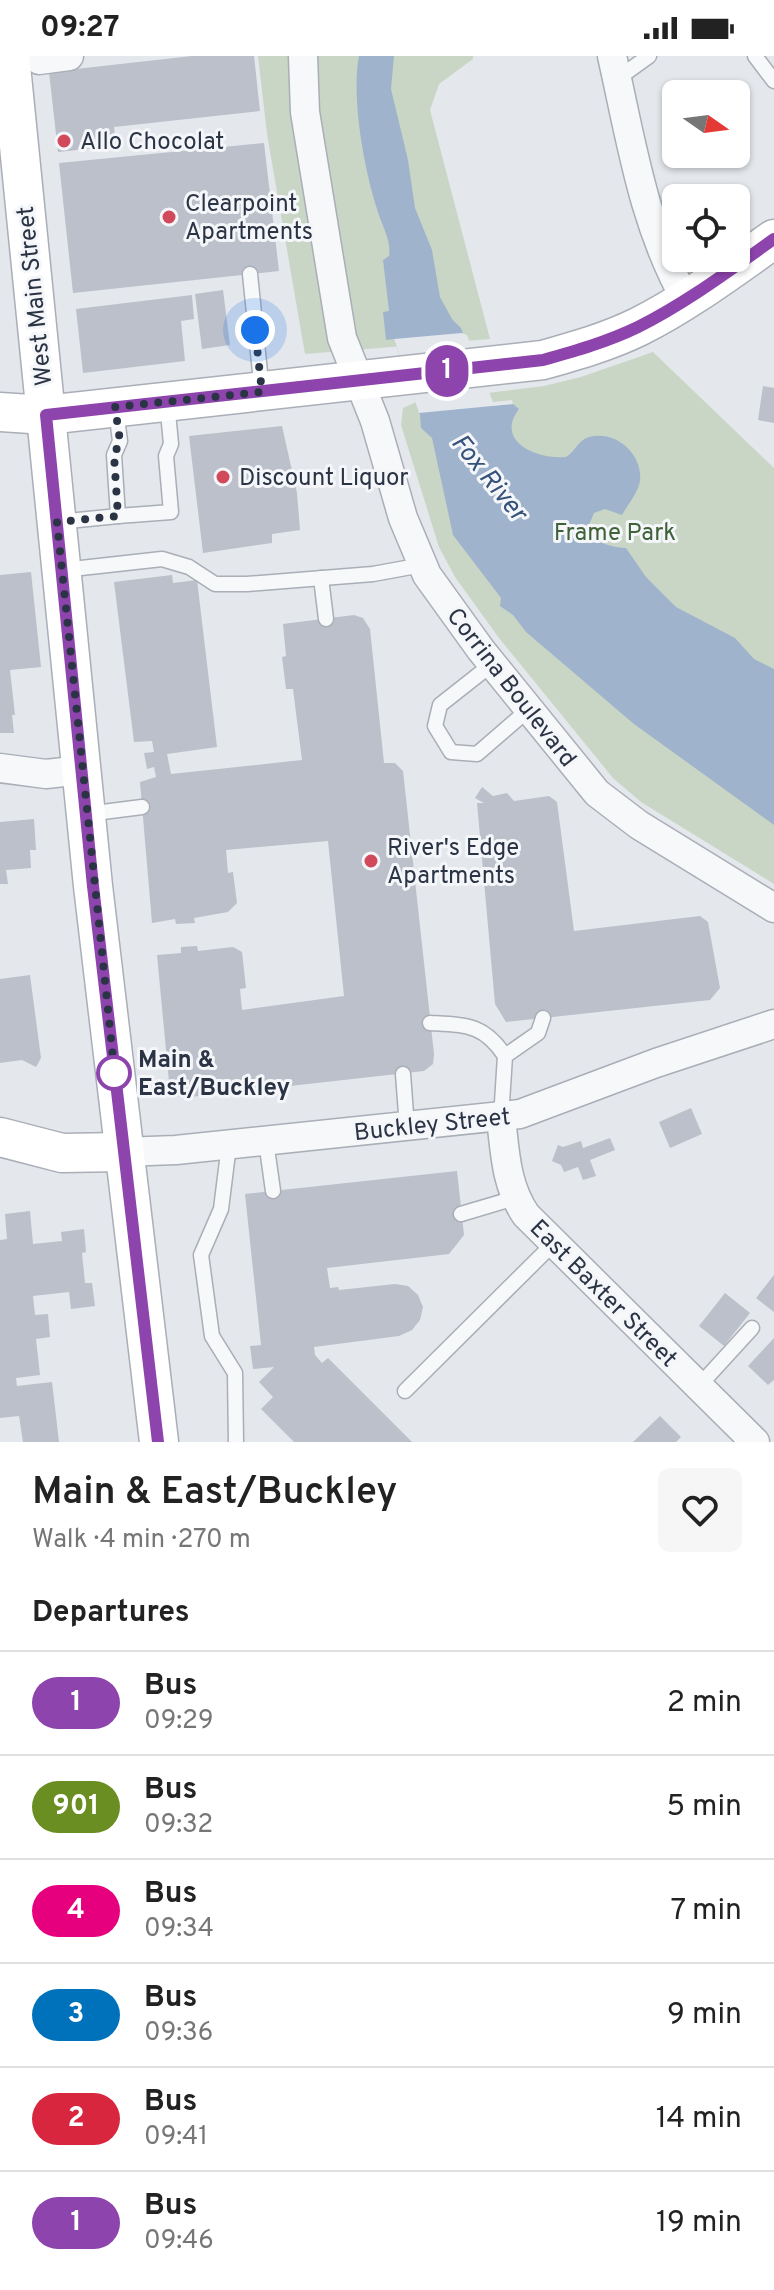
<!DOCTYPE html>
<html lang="en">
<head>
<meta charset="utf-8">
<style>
	body { margin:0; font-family:Overpass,sans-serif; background:#f6f6f6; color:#222; height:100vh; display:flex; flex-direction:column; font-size:30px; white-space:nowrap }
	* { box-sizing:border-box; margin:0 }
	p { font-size:26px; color:#767676 }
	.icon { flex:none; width:44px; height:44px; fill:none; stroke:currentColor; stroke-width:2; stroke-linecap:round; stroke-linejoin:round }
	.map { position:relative; height:1386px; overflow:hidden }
	.sheet { display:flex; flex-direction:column; background:#fff; flex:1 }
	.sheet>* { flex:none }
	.badge { padding:0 16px; border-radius:26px; font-size:28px; line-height:52px }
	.needle { width:52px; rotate:104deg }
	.fabs { position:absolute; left:662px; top:24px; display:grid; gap:16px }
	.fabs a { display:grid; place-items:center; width:88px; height:88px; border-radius:12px; background:#fff; box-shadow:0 2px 6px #0004; font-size:40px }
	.you { position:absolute; width:40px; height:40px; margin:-20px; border:6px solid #fff; border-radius:50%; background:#1a73e8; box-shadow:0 0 0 12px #1a73e833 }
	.map>.badge { position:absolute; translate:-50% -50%; box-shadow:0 0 0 4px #fff }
	h2 { padding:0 32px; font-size:30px; line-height:72px }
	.round { display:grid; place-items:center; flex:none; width:84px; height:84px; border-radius:12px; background:#f6f6f6 }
	.summary { display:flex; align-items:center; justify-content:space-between; height:136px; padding:0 32px }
	h1 { font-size:38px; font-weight:600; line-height:60px }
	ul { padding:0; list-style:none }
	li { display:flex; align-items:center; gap:24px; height:104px; padding:0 32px; border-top:2px solid #e0e0e0 }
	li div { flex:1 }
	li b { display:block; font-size:30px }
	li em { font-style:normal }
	li .badge { min-width:88px; font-weight:700; text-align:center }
	.status { display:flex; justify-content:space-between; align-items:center; height:56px; padding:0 40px; background:#fff; direction:ltr }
	.status svg { height:22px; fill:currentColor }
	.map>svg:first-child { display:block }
	.green { fill:#c9d6c5 }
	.water { fill:#9fb4cc }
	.pier { fill:#e4e7ec }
	.building { fill:#bbc0ca }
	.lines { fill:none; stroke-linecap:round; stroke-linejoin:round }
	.lane-casing { stroke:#a9aeb7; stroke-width:17 }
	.street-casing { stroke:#a9aeb7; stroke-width:31 }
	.secondary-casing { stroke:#a9aeb7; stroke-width:41 }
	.lane { stroke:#f7f8fa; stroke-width:14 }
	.street { stroke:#f7f8fa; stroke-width:28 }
	.secondary { stroke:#fff; stroke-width:38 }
	.line-casing { stroke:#fff; stroke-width:18 }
	.line { stroke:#8e44ad; stroke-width:12 }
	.walk { stroke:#2b3445; stroke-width:8; stroke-dasharray:0 14.4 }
	.poi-dot { fill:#d1495b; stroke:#f4f6f9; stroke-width:3 }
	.stop-dot { fill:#fff; stroke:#8e44ad; stroke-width:4 }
	.labels { text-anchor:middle; stroke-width:6; stroke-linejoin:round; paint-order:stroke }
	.poi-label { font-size:24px; fill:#2b3445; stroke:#f4f6f9; text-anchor:start }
	.street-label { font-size:24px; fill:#2b3445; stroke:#f4f6f9 }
	.park-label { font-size:24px; fill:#3f6138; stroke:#f4f6f9 }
	.stop-label { font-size:24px; font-weight:bold; fill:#2b3445; stroke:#f4f6f9; text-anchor:start }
	.water-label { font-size:26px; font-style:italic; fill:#34527a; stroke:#f4f6f9 }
</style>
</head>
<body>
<div class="status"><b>09:27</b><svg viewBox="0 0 49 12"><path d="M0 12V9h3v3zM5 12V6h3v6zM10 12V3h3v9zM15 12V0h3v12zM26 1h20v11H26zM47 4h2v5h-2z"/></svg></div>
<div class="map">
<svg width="774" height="1386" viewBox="0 0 774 1386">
	<rect width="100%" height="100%" fill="#e4e7ec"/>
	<g class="green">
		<polygon points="258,0 473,0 473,3 439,28 430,54 490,283 305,298 267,78"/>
		<polygon points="653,296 774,412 774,828 641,746 613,722 499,582 455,521 439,491 401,369 403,352 416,346 544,330 581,321"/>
	</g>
	<path class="water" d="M359 0H394L391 33 408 104 415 152 432 194 440 241 452 263 461 272 490 350 513 348 519 353C494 386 538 404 566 401 575 396 578 384 589 381 616 374 643 398 640 425 638 437 628 448 622 459L605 453 594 457 589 469C593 487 609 491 626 492L646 521 676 551 735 582 754 603 774 613V769L634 668 526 576 513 559 500 550 501 542 453 479 432 382 421 372 420 359 394 283 386 284 383 256 389 255 383 204 389 200C392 185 381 168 377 153 364 113 351 41 359 0Z"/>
	<polygon class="pier" points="462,277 467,279 493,346 512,344 513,348 419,357 394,283"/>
	<g class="building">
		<polygon points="192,0 254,0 260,55 114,71 116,90 58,96 49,16"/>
		<polygon points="264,87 279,215 73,237 59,107"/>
		<polygon points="223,234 230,289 202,293 195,238"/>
		<polygon points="192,239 194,263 181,265 185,305 83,317 76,253"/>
		<polygon points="763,330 774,332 774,367 758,364"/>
		<polygon points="282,370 297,437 300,474 272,478 272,487 203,497 189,380"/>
		<polygon points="31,516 41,611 10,614 15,659 12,659 14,677 0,677 0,519"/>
		<polygon points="172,519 173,527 197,524 217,691 167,698 171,718 302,704 293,633 286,633 282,601 286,600 283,568 354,559 363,562 370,573 384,707 395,707 403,715 434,998 433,1008 424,1015 181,1042 170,1036 157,899 181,897 181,891 197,890 198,895 233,891 242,896 246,932 240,933 242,954 344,940 328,785 226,794 228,817 233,816 237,847 228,856 194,862 195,867 176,868 175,863 152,867 140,726 156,721 154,711 147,713 144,697 154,696 152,685 134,686 114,526"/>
		<polygon points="482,731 493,740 507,737 514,745 549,740 557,746 574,875 700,860 708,866 720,932 710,944 506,966 495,948 477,747 484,747 475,742"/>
		<polygon points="34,763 36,794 30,794 31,812 6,814 8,828 0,828 0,766"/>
		<polygon points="30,919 41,1002 36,1011 22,1004 0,1007 0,923"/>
		<polygon points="691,1052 702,1078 670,1092 659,1066"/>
		<polygon points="610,1082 615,1094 590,1104 596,1120 583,1124 578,1111 564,1116 561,1109 552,1105 558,1089 563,1091 581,1085 583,1092"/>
		<polygon points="457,1115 464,1179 449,1198 327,1212 330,1232 338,1231 339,1234 395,1228 408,1230 418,1239 423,1251 420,1264 412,1274 399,1280 314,1291 315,1299 322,1307 328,1302 412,1386 294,1386 261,1353 273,1341 259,1326 274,1311 253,1313 250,1290 261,1289 245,1138"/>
		<polygon points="30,1155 33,1188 62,1185 61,1176 84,1173 86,1196 82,1197 85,1227 92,1227 95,1250 71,1253 69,1236 33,1240 35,1259 48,1258 50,1281 36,1283 40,1319 16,1322 17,1330 52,1326 59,1386 23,1386 19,1360 0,1362 0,1184 7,1183 5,1158"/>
		<polygon points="774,1219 774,1256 756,1242"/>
		<polygon points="725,1237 750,1257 724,1290 699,1270"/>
		<polygon points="774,1282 774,1324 768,1329 748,1310"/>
		<polygon points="660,1360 681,1381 676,1386 633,1386"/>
	</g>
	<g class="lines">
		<defs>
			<g id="lane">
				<polyline points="755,0 774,25"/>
				<polyline points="617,23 649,0"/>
				<polyline points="250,218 262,336"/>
				<polyline points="116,354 120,385 114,399 118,460 171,456 166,400 171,388 167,346"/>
				<polyline points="58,466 118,460"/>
				<polyline points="63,514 162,503 189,511 215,528 247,528 373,518 422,509"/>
				<polyline points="321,522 326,563"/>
				<polyline points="492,608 440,649 435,670 451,696 477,698 529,653"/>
				<polyline points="87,758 142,751"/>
				<path d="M430 967C466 969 484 968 505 1000"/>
				<polyline points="403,1018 407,1071"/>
				<polyline points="501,1062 505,1000 538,977 543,962"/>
				<polyline points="266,1085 273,1135"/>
				<polyline points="229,1089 221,1153 201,1199 212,1280 235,1317 236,1386"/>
				<polyline points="461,1158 515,1142"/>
				<polyline points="699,1330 752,1272"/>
				<polyline points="405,1335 554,1187"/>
			</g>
			<g id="street">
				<polyline points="303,0 305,56 342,282 375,365 403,462 427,519 481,594 597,737 639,769 774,852"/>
				<path d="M612 0C631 84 643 168 686 244"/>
				<polyline points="39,4 69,0"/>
				<polyline points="0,712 46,718 82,714"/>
				<path d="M501 1062C505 1097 506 1130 526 1159L755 1386"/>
				<polyline points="123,1096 176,1094 520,1058 656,1007 774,968"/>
			</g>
			<g id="secondary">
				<polyline points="10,0 93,830 159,1386"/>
				<path d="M0 356 46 359 543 304C575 295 607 286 638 271 686 247 730 214 774 183"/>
				<polyline points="0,1081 62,1097 123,1096"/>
			</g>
		</defs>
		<use href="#lane" class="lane-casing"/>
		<use href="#street" class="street-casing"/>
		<use href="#secondary" class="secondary-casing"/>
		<use href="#lane" class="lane"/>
		<use href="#street" class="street"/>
		<use href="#secondary" class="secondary"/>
	</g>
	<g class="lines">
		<defs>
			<path id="line" d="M158 1386 93 830 46 359 543 304C575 295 607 286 638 271 686 247 730 214 774 183"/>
		</defs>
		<use href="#line" class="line-casing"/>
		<use href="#line" class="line"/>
		<polyline class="walk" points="114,1017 115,1021 57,466 118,460 114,399 120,385 115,351 262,336 255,274"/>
	</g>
	<g class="poi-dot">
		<circle cx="64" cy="85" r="8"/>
		<circle cx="169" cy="161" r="8"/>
		<circle cx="223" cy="421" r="8"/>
		<circle cx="371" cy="805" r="8"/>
	</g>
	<circle class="stop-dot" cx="114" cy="1017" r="16"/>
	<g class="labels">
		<g class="poi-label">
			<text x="80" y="93">Allo Chocolat</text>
			<text x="185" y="155">Clearpoint<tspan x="185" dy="28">Apartments</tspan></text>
			<text x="239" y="429">Discount Liquor</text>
			<text x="387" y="799">River's Edge<tspan x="387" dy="28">Apartments</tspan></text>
		</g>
		<g class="street-label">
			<text transform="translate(34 240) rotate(-96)" y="8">West Main Street</text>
			<text transform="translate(512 631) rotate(52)" y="8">Corrina Boulevard</text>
			<text transform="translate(432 1068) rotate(-6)" y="8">Buckley Street</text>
			<text transform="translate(604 1237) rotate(45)" y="8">East Baxter Street</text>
		</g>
		<g class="park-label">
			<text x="615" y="484">Frame Park</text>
		</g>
		<g class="stop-label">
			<text x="138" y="1011">Main &amp;<tspan x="138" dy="28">East/Buckley</tspan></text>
		</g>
		<g class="water-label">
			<text transform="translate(490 421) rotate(51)" y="9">Fox River</text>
		</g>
	</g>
</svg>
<div class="fabs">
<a><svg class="needle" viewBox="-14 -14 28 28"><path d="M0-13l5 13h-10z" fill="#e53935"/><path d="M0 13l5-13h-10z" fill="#767676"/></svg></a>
<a><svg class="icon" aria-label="locate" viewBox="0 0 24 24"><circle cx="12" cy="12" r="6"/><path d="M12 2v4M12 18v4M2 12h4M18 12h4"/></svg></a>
</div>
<div class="you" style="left:255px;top:274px"></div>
<b class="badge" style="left:447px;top:315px;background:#8e44ad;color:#fff">1</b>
</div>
<section class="sheet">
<div class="summary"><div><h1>Main &amp; East/Buckley</h1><p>Walk · 4 min · 270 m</p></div><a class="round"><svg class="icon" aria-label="heart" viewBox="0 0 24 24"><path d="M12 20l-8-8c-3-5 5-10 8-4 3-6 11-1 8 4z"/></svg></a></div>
<h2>Departures</h2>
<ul>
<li><span class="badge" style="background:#8e44ad;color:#fff">1</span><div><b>Bus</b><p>09:29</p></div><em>2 min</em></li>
<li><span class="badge" style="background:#6b8e23;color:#fff">901</span><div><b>Bus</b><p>09:32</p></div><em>5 min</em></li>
<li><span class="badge" style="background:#e6007e;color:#fff">4</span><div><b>Bus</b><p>09:34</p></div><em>7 min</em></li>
<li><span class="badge" style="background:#0072bc;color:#fff">3</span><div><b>Bus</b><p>09:36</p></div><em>9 min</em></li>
<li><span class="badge" style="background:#d7263d;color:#fff">2</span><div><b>Bus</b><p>09:41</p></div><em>14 min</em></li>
<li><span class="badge" style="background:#8e44ad;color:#fff">1</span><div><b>Bus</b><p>09:46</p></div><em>19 min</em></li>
</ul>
</section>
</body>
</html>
